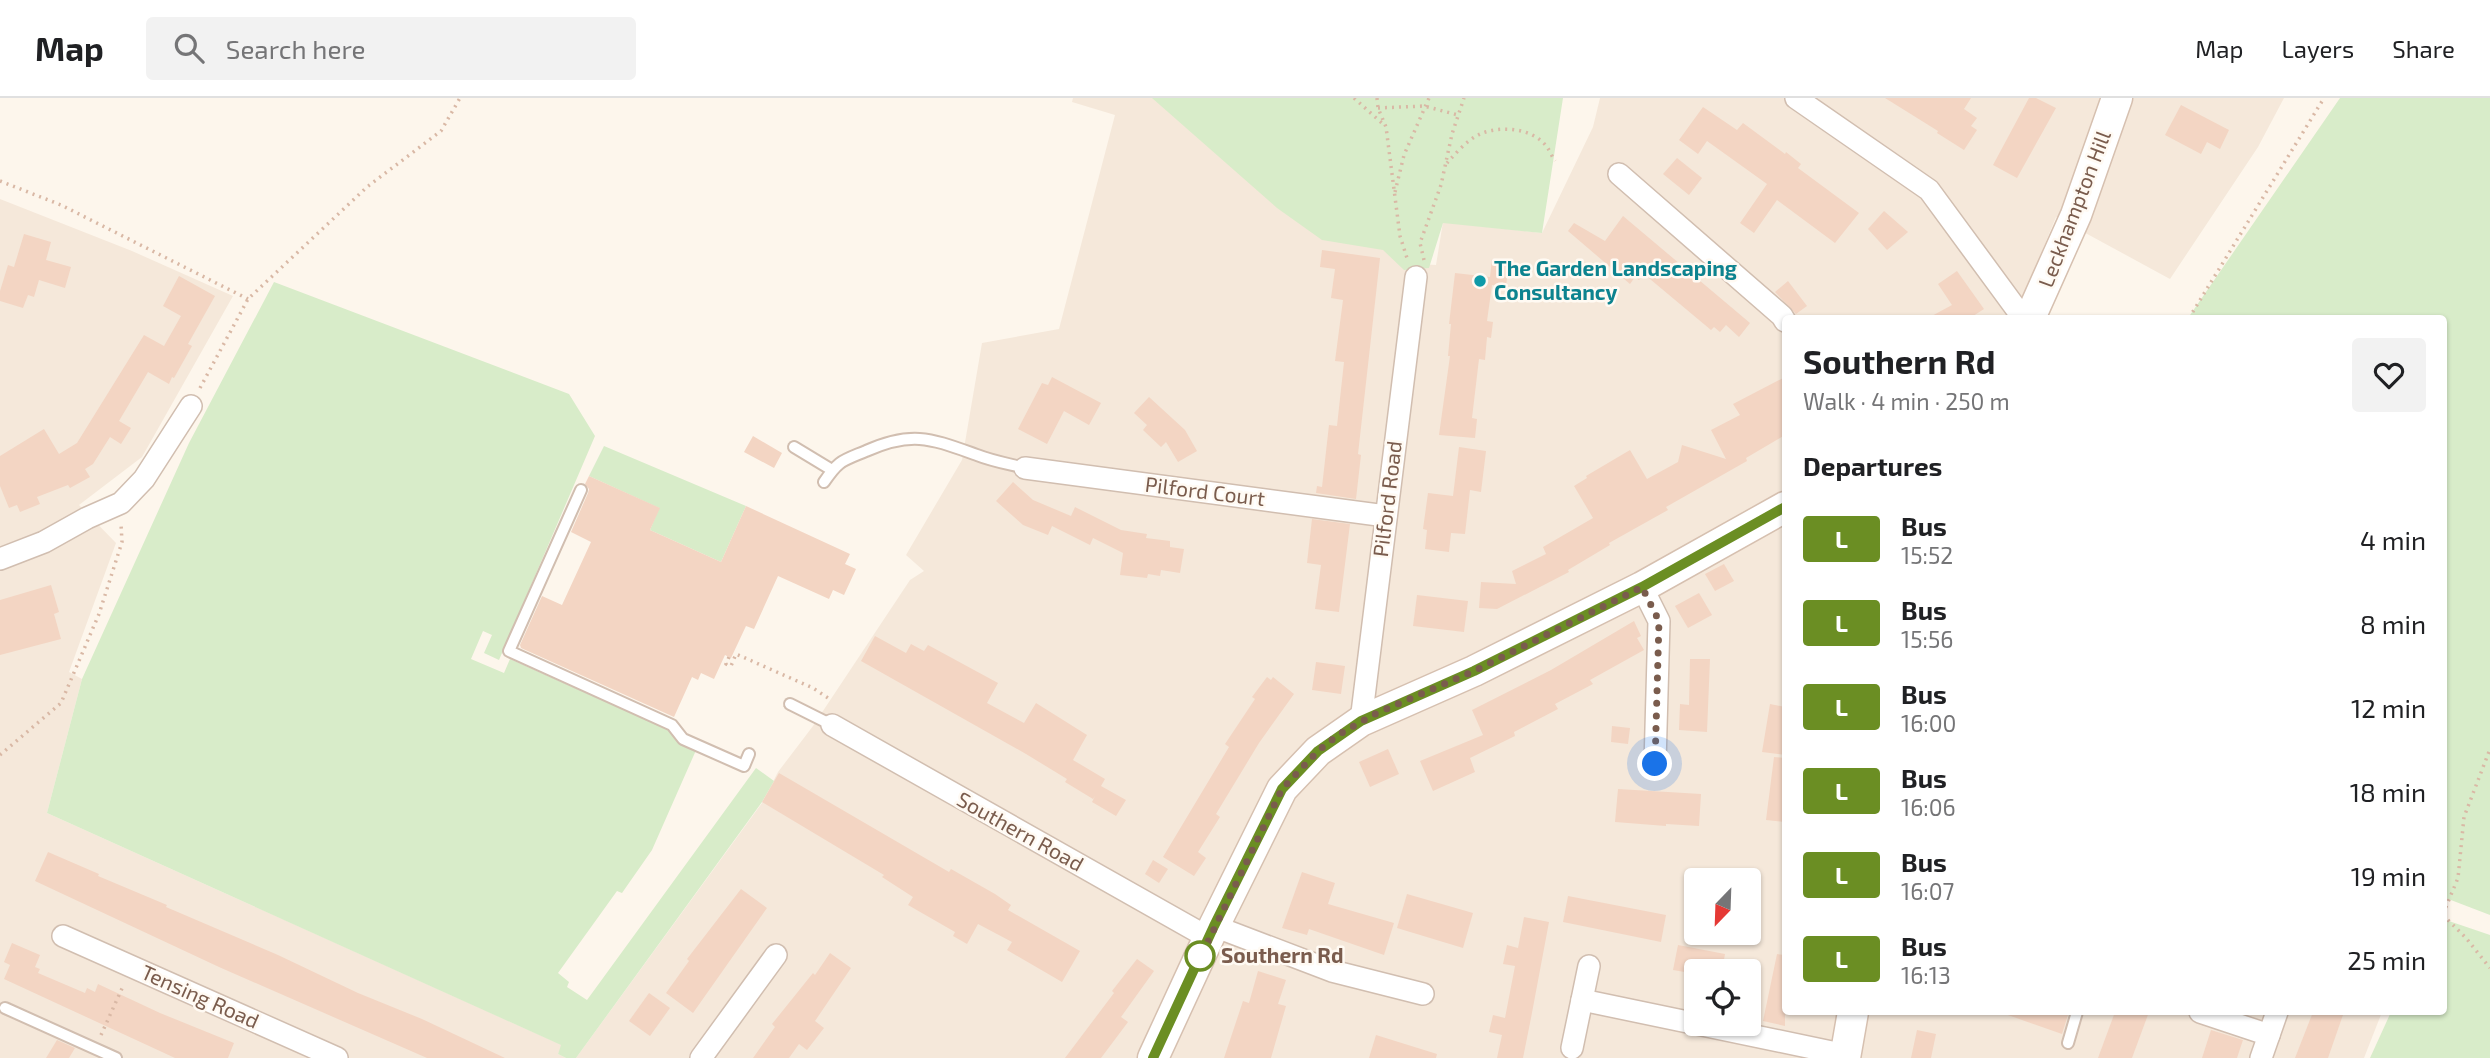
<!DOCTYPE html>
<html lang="en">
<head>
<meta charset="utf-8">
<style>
	body { margin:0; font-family:"Exo 2",sans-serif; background:#f2f2f2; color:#202124; height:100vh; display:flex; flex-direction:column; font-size:26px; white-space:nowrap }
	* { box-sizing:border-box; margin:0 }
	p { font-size:23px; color:#757577 }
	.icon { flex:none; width:38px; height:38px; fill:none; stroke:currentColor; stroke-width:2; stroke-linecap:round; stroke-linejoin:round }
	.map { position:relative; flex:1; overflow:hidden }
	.panel { position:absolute; left:1782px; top:217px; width:665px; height:700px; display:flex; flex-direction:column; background:#fff; border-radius:7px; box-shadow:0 2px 5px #0004 }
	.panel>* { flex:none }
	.badge { padding:0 14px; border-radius:5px; font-size:24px; line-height:46px }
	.needle { width:46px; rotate:203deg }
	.tools { position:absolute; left:1684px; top:770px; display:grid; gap:14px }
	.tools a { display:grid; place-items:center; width:77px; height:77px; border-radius:7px; background:#fff; box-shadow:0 2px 5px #0004; font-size:35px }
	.you { position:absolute; width:35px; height:35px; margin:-18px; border:5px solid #fff; border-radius:50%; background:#1a73e8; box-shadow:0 0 0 10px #1a73e833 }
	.map>.badge { position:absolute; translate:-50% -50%; box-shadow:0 0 0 4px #fff }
	h2 { padding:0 21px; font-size:26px; line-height:63px }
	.round { display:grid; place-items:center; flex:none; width:74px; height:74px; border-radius:7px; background:#f2f2f2 }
	.headline { display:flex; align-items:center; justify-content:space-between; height:119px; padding:0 21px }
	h1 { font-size:33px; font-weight:700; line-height:52px }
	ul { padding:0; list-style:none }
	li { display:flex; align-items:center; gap:21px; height:84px; padding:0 21px }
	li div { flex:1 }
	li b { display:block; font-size:26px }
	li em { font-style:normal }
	li .badge { min-width:77px; font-weight:700; text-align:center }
	header { display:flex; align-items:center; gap:42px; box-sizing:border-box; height:98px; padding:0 35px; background:#fff; border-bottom:2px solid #e0e0e0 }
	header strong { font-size:33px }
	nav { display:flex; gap:38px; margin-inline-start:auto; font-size:24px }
	.search { width:490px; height:63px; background:#f2f2f2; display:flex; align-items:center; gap:18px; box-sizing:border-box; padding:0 24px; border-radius:7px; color:#757577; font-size:26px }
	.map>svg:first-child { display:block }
	.residential { fill:#f5e8da; fill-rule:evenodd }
	.green { fill:#d8ecc9 }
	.building { fill:#f3d5c3 }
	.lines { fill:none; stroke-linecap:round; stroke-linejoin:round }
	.lane-casing { stroke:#d1beb0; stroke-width:14 }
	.street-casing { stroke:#d1beb0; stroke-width:24 }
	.secondary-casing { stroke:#d6c0b0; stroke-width:33 }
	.path { stroke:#d9b8a5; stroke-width:3.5; stroke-dasharray:2 5; stroke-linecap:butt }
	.lane { stroke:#fff; stroke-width:10 }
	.street { stroke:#fff; stroke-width:21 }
	.secondary { stroke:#fff; stroke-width:30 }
	.line-casing { stroke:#fff; stroke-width:16 }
	.line { stroke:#6b8e23; stroke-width:10 }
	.walk { stroke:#7a5c4d; stroke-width:7; stroke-dasharray:0 12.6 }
	.culture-dot { fill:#0f9aa8; stroke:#fffaf3; stroke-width:2.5 }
	.stop-dot { fill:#fff; stroke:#6b8e23; stroke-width:3.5 }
	.labels { text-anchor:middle; stroke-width:5; stroke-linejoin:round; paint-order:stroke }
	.street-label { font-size:21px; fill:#7a5c4d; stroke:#fffaf3 }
	.culture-label { font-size:21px; font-weight:bold; fill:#0d838f; stroke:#fffaf3; text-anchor:start }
	.stop-label { font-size:21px; font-weight:bold; fill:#7a5c4d; stroke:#fffaf3; text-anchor:start }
</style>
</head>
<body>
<header>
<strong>Map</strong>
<div class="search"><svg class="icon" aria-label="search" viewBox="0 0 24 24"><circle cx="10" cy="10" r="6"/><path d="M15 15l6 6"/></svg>Search here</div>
<nav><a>Map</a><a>Layers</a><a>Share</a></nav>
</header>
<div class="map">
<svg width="2490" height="960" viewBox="0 0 2490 960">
	<rect width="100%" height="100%" fill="#fdf6ec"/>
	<g class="residential">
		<path d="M1073 0H1284L1420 166 1436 167 1443 124 1542 135 1593 29 1600 0H2284L2258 49 2170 181 2056 119 2024 197 2005 220H1785V914H2382L2364 960H576L762 705 778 674 813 628 910 482 924 473 906 457 962 362 982 245 1059 231 1115 17 1072 4ZM1696 782H1748V835H1696ZM1696 873H1748V926H1696Z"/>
		<polygon points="0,101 132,153 233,198 142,359 79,407 116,445 69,574 82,581 47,715 562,947 558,956 566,960 0,960"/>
	</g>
	<g class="green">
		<polygon points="1152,0 1563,0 1542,135 1443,125 1429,170 1404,172 1383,152 1322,142 1277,110"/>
		<polygon points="2340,0 2490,0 2490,817 2443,799 2443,220 2188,220"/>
		<polygon points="274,184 569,296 595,338 499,562 484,555 492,537 483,533 471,561 504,575 510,561 671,633 697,650 652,752 622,795 617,793 558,875 569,884 567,889 587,902 756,670 774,683 762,704 576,960 566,960 558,956 561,947 47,715 82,581 189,345"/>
		<polygon points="604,348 746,408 721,464 650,432 659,410 589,378"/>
		<polygon points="2443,821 2490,837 2490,960 2370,960 2391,914 2443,914"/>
	</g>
	<g class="building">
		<polygon points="1885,0 1971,0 1964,11 1977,20 1971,28 1977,32 1964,52 1937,35 1938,33"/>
		<polygon points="2029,0 2036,0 2056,10 2017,80 1993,67"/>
		<polygon points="2181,7 2229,32 2220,51 2207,44 2201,56 2165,37"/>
		<polygon points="1703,9 1737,32 1743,25 1785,56 1786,54 1801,66 1798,70 1859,115 1835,145 1777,102 1754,135 1740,125 1767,86 1707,43 1698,56 1679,42"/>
		<polygon points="1677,60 1702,80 1689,97 1663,76"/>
		<polygon points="1884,113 1908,134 1887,152 1868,131"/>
		<polygon points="1623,118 1750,225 1739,239 1726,227 1720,234 1714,229 1711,232 1644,176 1639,182 1635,179 1630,186 1568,133 1574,125 1605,143"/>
		<polygon points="24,136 51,144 46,162 71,169 65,190 39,182 34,199 28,197 23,210 0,203 0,193 8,167 14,169"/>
		<polygon points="1322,152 1380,160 1358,356 1361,357 1356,401 1316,395 1317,388 1322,389 1329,327 1337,328 1344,264 1335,263 1343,202 1331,200 1335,171 1320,169"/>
		<polygon points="1492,161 1509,163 1506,189 1492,187 1487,223 1493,224 1491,240 1487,239 1485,262 1479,261 1472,320 1477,321 1475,340 1439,337 1450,258 1448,258 1451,226 1449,226 1455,175 1490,179"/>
		<polygon points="1957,173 1984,211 1970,220 1928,220 1952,207 1938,186"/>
		<polygon points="179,178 215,198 188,246 192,248 174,280 172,279 169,286 148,274 119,323 131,330 121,346 110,339 93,366 85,371 90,379 70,390 68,387 37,399 40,406 20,414 17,407 9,410 0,388 0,358 44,331 59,356 77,345 144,237 164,248 181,218 163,208"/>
		<polygon points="1788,183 1807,208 1796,216 1775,194"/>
		<polygon points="1052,279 1101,305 1089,327 1064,313 1047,346 1018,331 1042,285 1048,287"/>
		<polygon points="1785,279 1785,337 1746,360 1747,363 1666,409 1668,412 1609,445 1610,447 1568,472 1569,474 1497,511 1479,510 1481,484 1516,486 1512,473 1546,456 1543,449 1593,420 1574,388 1587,380 1586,378 1630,352 1647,381 1678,364 1682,347 1726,361 1711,332 1740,317 1733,306"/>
		<polygon points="1149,299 1185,332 1197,353 1178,364 1166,344 1161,349 1143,332 1147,327 1134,315"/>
		<polygon points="753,338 782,355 774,370 744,354"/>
		<polygon points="1459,349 1486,353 1481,394 1470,392 1465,436 1451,435 1449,454 1425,451 1427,432 1423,431 1428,395 1453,398"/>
		<polygon points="589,378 660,410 650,432 721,464 746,408 850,456 845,466 856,471 844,497 833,492 829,501 778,478 754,531 746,528 731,560 725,557 714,581 701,575 698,582 692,579 674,619 521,550 520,547 542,498 562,507 591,444 571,434 588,395 589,391 585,386"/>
		<polygon points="1013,384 1033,402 1071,418 1075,409 1121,432 1147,436 1146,440 1170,443 1170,449 1184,451 1180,475 1161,472 1160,478 1148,476 1147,480 1120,477 1123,455 1093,440 1090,447 1052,428 1048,437 1023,427 996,403"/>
		<polygon points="1312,421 1350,426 1339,514 1315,511 1321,467 1307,465"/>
		<polygon points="1724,466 1734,483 1715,493 1705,476"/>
		<polygon points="51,487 59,514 54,516 61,541 0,557 0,502"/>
		<polygon points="1699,495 1712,517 1688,530 1675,508"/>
		<polygon points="1417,497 1468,503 1464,534 1413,528"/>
		<polygon points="1634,523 1641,538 1637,540 1644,552 1590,582 1593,586 1555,606 1558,611 1514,634 1515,638 1470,660 1475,674 1433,693 1420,663 1483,637 1472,612 1551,572"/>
		<polygon points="875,538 906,555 911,546 924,553 928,547 998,585 987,605 1024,625 1036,605 1087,637 1073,662 1105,681 1101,688 1126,702 1116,718 1092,704 1095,698 1093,701 1065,684 1067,681 1026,656 861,563"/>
		<polygon points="1690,561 1710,561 1707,634 1679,632 1680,606 1689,607"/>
		<polygon points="1316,564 1345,568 1341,596 1312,592"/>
		<polygon points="1267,579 1271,582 1273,579 1294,596 1259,645 1216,716 1220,719 1198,754 1206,760 1194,778 1163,759 1229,649 1225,646 1255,601 1252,599"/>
		<polygon points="1770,606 1785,609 1785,657 1762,654"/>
		<polygon points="1612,628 1630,630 1628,646 1611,644"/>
		<polygon points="1388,651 1399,676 1370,689 1359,664"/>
		<polygon points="1774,659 1785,660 1785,724 1766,722"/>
		<polygon points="779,675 949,774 951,771 995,796 1011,807 1008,812 1080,853 1062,884 1007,852 1012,844 978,826 967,846 953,838 955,834 908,807 913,799 882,779 884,777 762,704"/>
		<polygon points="1618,691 1701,696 1699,728 1666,726 1666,728 1615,724"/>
		<polygon points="48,754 99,776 98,778 167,807 166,809 278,857 358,895 422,921 505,960 427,960 219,869 35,783"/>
		<polygon points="1153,762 1168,771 1159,785 1145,776"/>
		<polygon points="1302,774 1335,785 1328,806 1394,825 1384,857 1309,831 1307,837 1282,830"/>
		<polygon points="741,791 767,810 693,915 666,895 689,863 687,861"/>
		<polygon points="1407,796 1473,815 1463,850 1397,830"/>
		<polygon points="1568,798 1666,817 1661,844 1563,824"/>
		<polygon points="1524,819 1549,824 1531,920 1523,960 1497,960 1502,937 1489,934 1493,917 1505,920 1515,868 1503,866 1507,847 1518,850"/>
		<polygon points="12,845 40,857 35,869 40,871 38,875 85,895 87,890 95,894 98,886 160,915 234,945 228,960 175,960 4,881 10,867 4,864"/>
		<polygon points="1678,847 1725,856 1722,873 1696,873 1696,876 1673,872"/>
		<polygon points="830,855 851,870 815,923 824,930 807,952 799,946 789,960 753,960 775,929 772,926 813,875 815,877"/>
		<polygon points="1777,856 1785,857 1785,928 1763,923"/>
		<polygon points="1137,861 1154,873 1121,919 1128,924 1101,960 1065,960 1114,895 1112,893"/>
		<polygon points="1258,873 1286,882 1278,906 1286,908 1271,960 1224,960 1243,903 1249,905"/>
		<polygon points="649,895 670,910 650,938 629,923"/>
		<polygon points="2005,914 2069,914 2062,936 2005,916"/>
		<polygon points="2115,914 2149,914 2132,960 2098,960"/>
		<polygon points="2313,914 2344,914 2328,960 2295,960"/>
		<polygon points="1917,932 1936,936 1931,960 1911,960"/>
		<polygon points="2211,932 2243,942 2237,960 2202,960"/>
		<polygon points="1376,937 1437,956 1436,960 1369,960"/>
		<polygon points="57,942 75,950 69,960 46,960"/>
	</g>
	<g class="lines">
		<defs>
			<g id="lane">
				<polyline points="794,349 832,372"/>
				<path d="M824 384C839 362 842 363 866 353 913 332 932 341 977 357 992 363 1009 366 1025 370"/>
				<polyline points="581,392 509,553 672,627 683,641 744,668 749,656"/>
				<polyline points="790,606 832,627"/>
				<polyline points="5,910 116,960"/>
				<polyline points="2068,945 2077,914"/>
			</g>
			<g id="street">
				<polyline points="1796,0 1929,92 2023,220"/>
				<polyline points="1619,76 1782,218 1785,223"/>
				<polyline points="1025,370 1386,418"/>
				<polyline points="0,461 44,444 87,420 121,405 144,381 191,308"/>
				<polyline points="1642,489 1659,523 1655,666"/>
				<polyline points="1361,623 1416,179"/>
				<polyline points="832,627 1209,840"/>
				<polyline points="1214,828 1332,873 1423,896"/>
				<polyline points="63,838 337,960"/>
				<polyline points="1582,902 1846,957"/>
				<polyline points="2200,914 2269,937 2261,960"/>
				<polyline points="2269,937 2277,914"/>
				<polyline points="1572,950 1589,868"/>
				<polyline points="701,960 776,857"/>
			</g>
			<g id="secondary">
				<polyline points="2030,220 2076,117 2117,0"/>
				<polyline points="1153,960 1214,828 1282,691 1318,653 1361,623 1474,573 1642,489 1785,409"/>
				<polyline points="1845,960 1853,914"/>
			</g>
		</defs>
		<use href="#lane" class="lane-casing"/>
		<use href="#street" class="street-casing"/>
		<use href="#secondary" class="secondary-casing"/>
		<g class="path">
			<polyline points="1354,0 1384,27"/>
			<polyline points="1377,0 1378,10 1386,29 1400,138 1407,160"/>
			<polyline points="1378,10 1424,8 1458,17"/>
			<path d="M1447 65C1456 55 1467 42 1480 36 1501 27 1533 30 1547 49 1550 53 1552 59 1555 63"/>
			<polyline points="0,83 61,107 248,201"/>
			<polyline points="1395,94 1404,57 1429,0"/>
			<polyline points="1424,162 1420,145 1441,87 1452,36 1464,0"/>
			<polyline points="2189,220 2324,0"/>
			<polyline points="200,290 248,201 367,89 441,33 460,0"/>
			<polyline points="729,559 726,566 731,568 736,556 813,590 831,602"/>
			<polyline points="0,657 61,605 99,516 122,444 121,426"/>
			<polyline points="2443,816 2458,780 2464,719 2490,651"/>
			<polyline points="2443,817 2466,840 2490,870"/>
			<polyline points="101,937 124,886"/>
		</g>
		<use href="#lane" class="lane"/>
		<use href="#street" class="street"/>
		<use href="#secondary" class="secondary"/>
	</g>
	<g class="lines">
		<defs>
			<polyline id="line" points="1153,960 1214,828 1282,691 1318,653 1361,623 1474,573 1642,489 1785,409"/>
		</defs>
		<use href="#line" class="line-casing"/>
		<use href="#line" class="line"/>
		<polyline class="walk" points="1200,858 1199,862 1282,691 1318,653 1338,637 1375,616 1474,573 1642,489 1659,523 1655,666"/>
	</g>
	<circle class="culture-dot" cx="1480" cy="183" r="7"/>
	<circle class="stop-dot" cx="1200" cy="858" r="14"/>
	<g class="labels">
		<g class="street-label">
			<text transform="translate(2075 111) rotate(-69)" y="7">Leckhampton Hill</text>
			<text transform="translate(1205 394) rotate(7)" y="7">Pilford Court</text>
			<text transform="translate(1388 401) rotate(-83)" y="7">Pilford Road</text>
			<text transform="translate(1020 734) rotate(29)" y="7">Southern Road</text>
			<text transform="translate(200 899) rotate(24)" y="7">Tensing Road</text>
		</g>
		<g class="culture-label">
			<text x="1494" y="178">The Garden Landscaping<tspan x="1494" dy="24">Consultancy</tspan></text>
		</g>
		<g class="stop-label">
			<text x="1221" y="865">Southern Rd</text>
		</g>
	</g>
</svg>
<div class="tools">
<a><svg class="needle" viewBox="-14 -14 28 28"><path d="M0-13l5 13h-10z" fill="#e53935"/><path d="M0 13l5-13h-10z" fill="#757577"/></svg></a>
<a><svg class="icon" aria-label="locate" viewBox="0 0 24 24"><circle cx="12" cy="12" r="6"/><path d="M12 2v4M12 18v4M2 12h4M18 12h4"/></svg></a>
</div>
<div class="you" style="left:1655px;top:666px"></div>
<section class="panel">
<div class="headline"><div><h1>Southern Rd</h1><p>Walk · 4 min · 250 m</p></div><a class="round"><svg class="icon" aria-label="heart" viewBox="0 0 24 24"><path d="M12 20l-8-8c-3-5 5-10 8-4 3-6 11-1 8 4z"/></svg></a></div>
<h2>Departures</h2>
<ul>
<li><span class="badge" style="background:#6b8e23;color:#fff">L</span><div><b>Bus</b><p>15:52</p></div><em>4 min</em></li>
<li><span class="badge" style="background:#6b8e23;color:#fff">L</span><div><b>Bus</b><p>15:56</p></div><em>8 min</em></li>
<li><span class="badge" style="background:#6b8e23;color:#fff">L</span><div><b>Bus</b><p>16:00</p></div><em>12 min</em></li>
<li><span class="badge" style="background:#6b8e23;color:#fff">L</span><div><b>Bus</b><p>16:06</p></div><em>18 min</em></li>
<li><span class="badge" style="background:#6b8e23;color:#fff">L</span><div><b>Bus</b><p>16:07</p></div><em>19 min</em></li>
<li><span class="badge" style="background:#6b8e23;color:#fff">L</span><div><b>Bus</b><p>16:13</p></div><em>25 min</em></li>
</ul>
</section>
</div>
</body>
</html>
